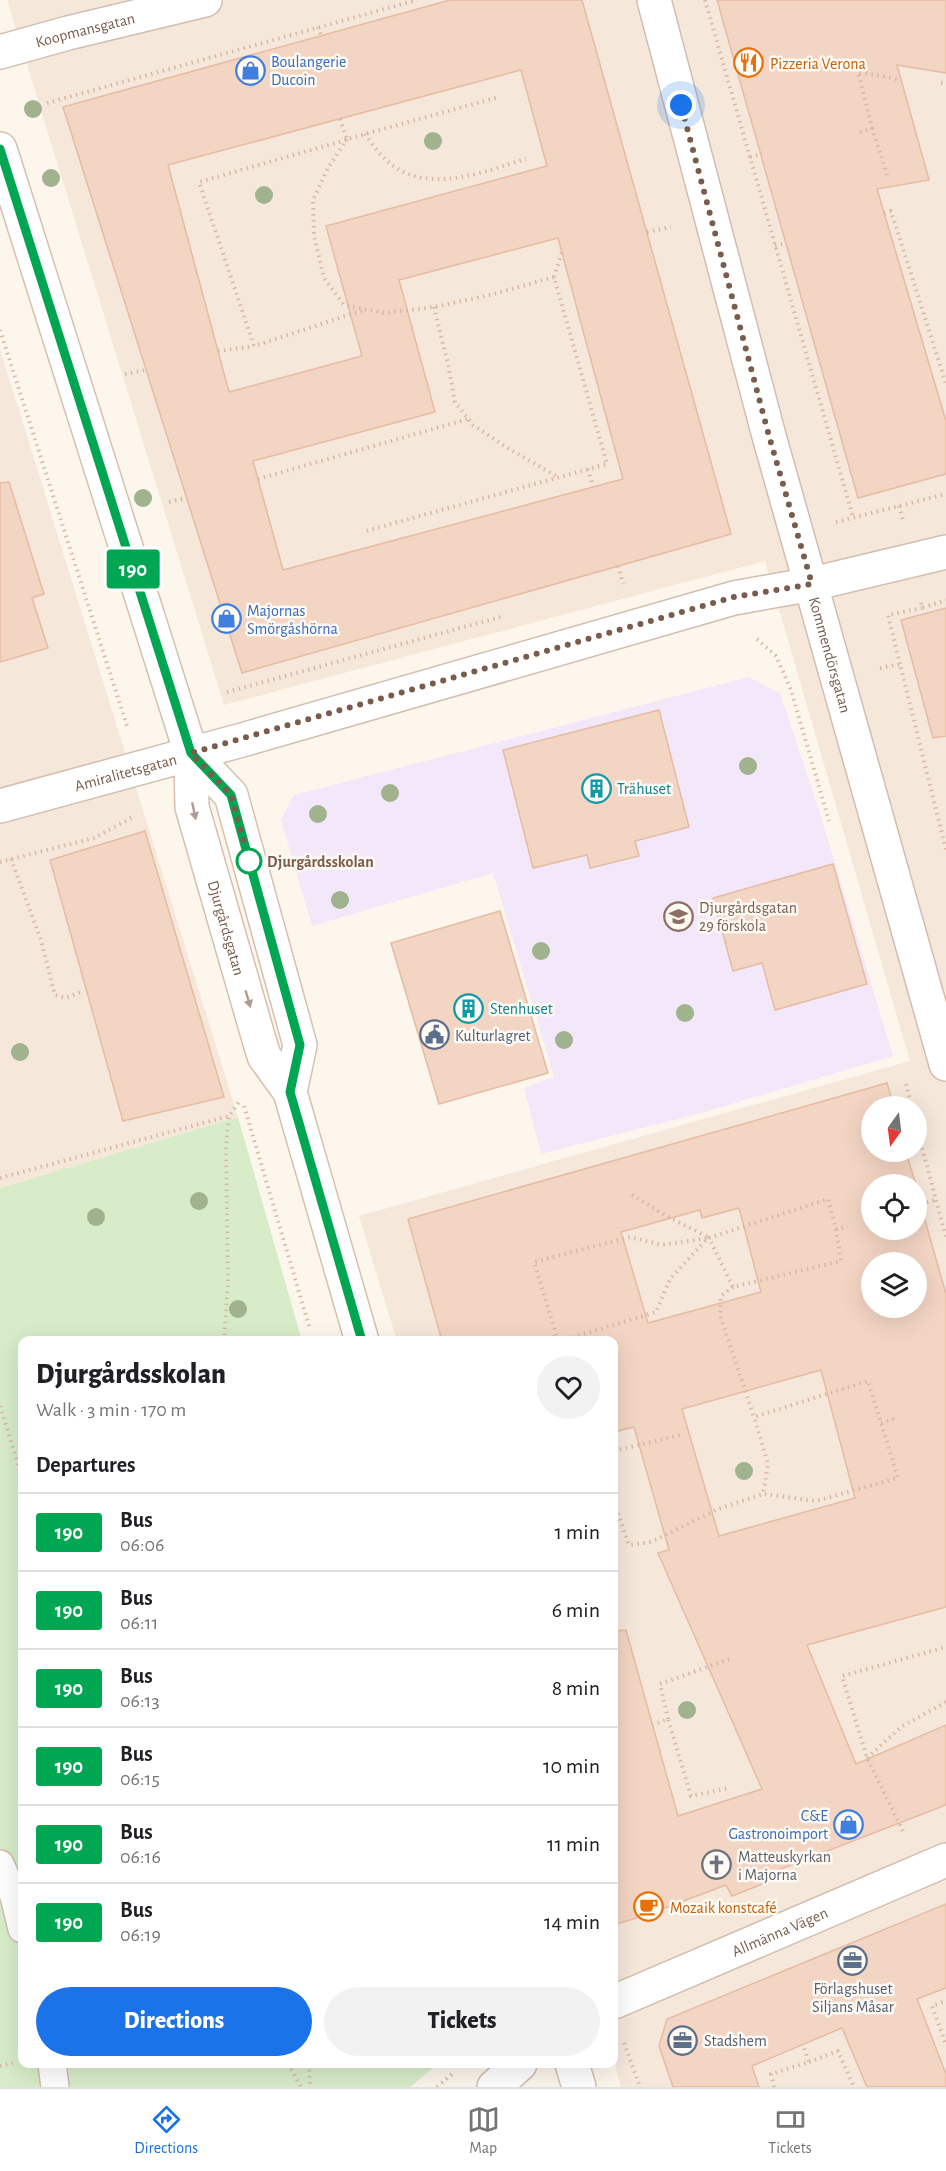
<!DOCTYPE html>
<html lang="en">
<head>
<meta charset="utf-8">
<style>
	body { margin:0; font-family:"Alegreya Sans",sans-serif; background:#f2f2f2; color:#202124; height:100vh; display:flex; flex-direction:column; font-size:22px; white-space:nowrap }
	* { box-sizing:border-box; margin:0 }
	p { font-size:20px; color:#757577 }
	.icon { flex:none; width:33px; height:33px; fill:none; stroke:currentColor; stroke-width:2; stroke-linecap:round; stroke-linejoin:round }
	.map { position:relative; flex:1; overflow:hidden }
	.sheet { position:absolute; left:18px; top:1336px; width:600px; height:732px; display:flex; flex-direction:column; background:#fff; border-radius:12px; box-shadow:0 6px 24px #0002 }
	.sheet>* { flex:none }
	.badge { padding:0 12px; border-radius:4px; font-size:21px; line-height:39px }
	.needle { width:39px; rotate:194deg }
	.controls { position:absolute; left:861px; top:1096px; display:grid; gap:12px }
	.controls a { display:grid; place-items:center; width:66px; height:66px; border-radius:50%; background:#fff; box-shadow:0 6px 24px #0002; font-size:30px }
	.you { position:absolute; width:30px; height:30px; margin:-15px; border:4px solid #fff; border-radius:50%; background:#1a73e8; box-shadow:0 0 0 9px #1a73e833 }
	.map>.badge { position:absolute; translate:-50% -50%; box-shadow:0 0 0 3px #fff }
	h2 { padding:0 18px; font-size:22px; line-height:54px }
	.round { display:grid; place-items:center; flex:none; width:63px; height:63px; border-radius:32px; background:#f2f2f2 }
	.headline { display:flex; align-items:center; justify-content:space-between; height:102px; padding:0 18px }
	h1 { font-size:28px; font-weight:800; line-height:45px }
	.cta { display:flex; gap:12px; margin-top:auto; padding:12px 18px }
	.cta a { flex:1; height:69px; border-radius:36px; background:#1a73e8; color:#fff; font-size:24px; font-weight:800; line-height:69px; text-align:center }
	.cta a+a { background:#f2f2f2; color:#202124 }
	ul { padding:0; list-style:none }
	li { display:flex; align-items:center; gap:18px; height:78px; padding:0 18px; border-top:2px solid #e0e0e0 }
	li div { flex:1 }
	li b { display:block; font-size:22px }
	li em { font-style:normal }
	li .badge { min-width:66px; font-weight:700; text-align:center }
	.tabs { display:flex; justify-content:space-around; align-items:center; height:84px; border-top:2px solid #e0e0e0; background:#fff; font-size:16px; color:#757577 }
	.tabs a { display:grid; justify-items:center; gap:3px }
	.tabs .selected { color:#1a73e8 }
	.map>svg:first-child { display:block }
	.residential { fill:#f5e8da; fill-rule:evenodd }
	.education { fill:#f3e8fa }
	.green { fill:#d8ecc9 }
	.building { fill:#f3d5c3; stroke:#e6bba3; stroke-width:1.5; fill-rule:evenodd }
	.lines { fill:none; stroke-linecap:round; stroke-linejoin:round }
	.lane-casing { stroke:#d1beb0; stroke-width:30 }
	.street-casing { stroke:#d1beb0; stroke-width:36 }
	.secondary-casing { stroke:#d6c0b0; stroke-width:36 }
	.path { stroke:#d9b8a5; stroke-width:4; stroke-dasharray:1.5 4.5; stroke-linecap:butt }
	.lane { stroke:#fff; stroke-width:27 }
	.street { stroke:#fff; stroke-width:33 }
	.secondary { stroke:#fff; stroke-width:33 }
	.tree { fill:#a0b28e }
	.oneway { fill:#af9d94 }
	.line-casing { stroke:#fff; stroke-width:14 }
	.line { stroke:#00a651; stroke-width:9 }
	.walk { stroke:#7a5c4d; stroke-width:6; stroke-dasharray:0 10.8 }
	.stop-dot { fill:#fff; stroke:#00a651; stroke-width:3 }
	.labels { text-anchor:middle; stroke-width:5; stroke-linejoin:round; paint-order:stroke }
	.street-label { font-size:16px; fill:#7a5c4d; stroke:#fffaf3 }
	.shop-label { font-size:16px; fill:#366cbe; stroke:#fffaf3; text-anchor:start }
	.food-label { font-size:16px; fill:#c56008; stroke:#fffaf3; text-anchor:start }
	.culture-label { font-size:16px; fill:#0d838f; stroke:#fffaf3; text-anchor:start }
	.stop-label { font-size:16px; font-weight:bold; fill:#7a5c4d; stroke:#fffaf3; text-anchor:start }
	.education-label { font-size:16px; fill:#785e54; stroke:#fffaf3; text-anchor:start }
	.service-label { font-size:16px; fill:#4e5e75; stroke:#fffaf3; text-anchor:start }
	.worship-label { font-size:16px; fill:#5b616d; stroke:#fffaf3; text-anchor:start }
</style>
</head>
<body>
<div class="map">
<svg width="946" height="2087" viewBox="0 0 946 2087">
	<rect width="100%" height="100%" fill="#fdf6ec"/>
	<g class="residential">
		<path d="M7 0H946V2087H621L614 2061V1341H397L359 1216 910 1061 765 561 224 705ZM872 1107H916V1152H872ZM872 1185H916V1230H872ZM872 1263H916V1308H872Z"/>
		<polygon points="0,349 238,1117 0,1188"/>
	</g>
	<polygon class="education" points="749,677 780,693 820,813 893,1056 708,1111 541,1154 524,1088 554,1077 493,873 312,926 281,820 294,795"/>
	<polygon class="green" points="238,1117 302,1341 22,1341 22,2064 438,2064 410,2087 0,2087 0,1188"/>
	<g class="building">
		<path d="M450 0H582L731 534 242 673 63 107ZM521 70 547 166 326 226 362 356 229 392 168 165ZM558 238 623 479 283 570 253 461 435 412 399 280Z"/>
		<polygon points="717,0 946,0 946,73 897,65 929,180 877,189 946,421 946,474 858,498"/>
		<polygon points="9,482 44,594 32,598 48,648 0,662 0,483"/>
		<polygon points="946,608 946,736 933,738 901,620"/>
		<polygon points="659,710 689,827 635,841 639,856 590,868 587,855 533,868 503,750"/>
		<polygon points="145,831 224,1097 123,1121 50,860"/>
		<polygon points="833,864 867,984 775,1010 762,963 733,971 713,898"/>
		<polygon points="500,911 548,1073 439,1104 391,943"/>
		<path d="M887 1083 894 1107H872V1152H906L916 1185H872V1230H916V1189L946 1294V1607L807 1645 856 1764 946 1725V1805L773 1872 775 1879 732 1896 726 1885 646 1915 614 1925V1631L626 1630 678 1816 762 1789 658 1553 669 1550 634 1427 614 1432V1341H442L408 1219ZM739 1208 761 1292 648 1323 621 1232 700 1210 702 1218ZM872 1263H916V1308H872ZM821 1370 855 1498 719 1536 682 1409Z"/>
		<polygon points="946,1904 946,1988 917,1999 946,2074 946,2087 867,2087 842,2028 752,2066 759,2087 673,2087 659,2046 667,2019"/>
	</g>
	<g class="lines">
		<defs>
			<g id="lane">
				<polyline points="0,1864 14,1896 22,1929"/>
				<polyline points="52,2064 55,2087"/>
			</g>
			<g id="street">
				<path id="s1" d="M654 0 769 436 946 1064"/>
				<path id="s2" d="M0 52 68 33 205 0"/>
				<path id="s3" d="M0 806 242 740 734 598 812 584 946 552"/>
				<path id="s4" d="M614 2002 946 1860"/>
				<polyline points="494,2087 520,2064"/>
			</g>
			<g id="secondary">
				<path id="s5" d="M0 149 191 753 192 807 258 1036 264 1056 290 1092 362 1341"/>
				<polyline points="191,753 231,795 300,1045 290,1092"/>
				<polyline points="572,2064 579,2087"/>
			</g>
		</defs>
		<use href="#lane" class="lane-casing"/>
		<use href="#street" class="street-casing"/>
		<use href="#secondary" class="secondary-casing"/>
		<g class="path">
			<polyline points="705,0 853,517"/>
			<polyline points="318,27 321,36"/>
			<polyline points="941,83 946,84"/>
			<polyline points="47,103 417,0"/>
			<polyline points="340,119 347,139 499,97"/>
			<polyline points="872,128 887,175"/>
			<polyline points="860,132 872,128 858,72 897,79"/>
			<path d="M365 134C371 143 378 152 385 159 425 197 481 172 526 159"/>
			<polyline points="347,139 328,168 313,200 314,236 324,278 344,305 385,313 434,307 494,294 554,277 607,464 362,532"/>
			<polyline points="346,140 199,182 254,346 364,310"/>
			<polyline points="750,157 762,154"/>
			<polyline points="884,213 891,211 946,384"/>
			<polyline points="647,232 671,227"/>
			<polyline points="775,246 786,243"/>
			<polyline points="554,277 562,252"/>
			<polyline points="434,307 448,364 455,402 473,425 509,449 558,477"/>
			<polyline points="0,330 127,726"/>
			<polyline points="218,351 254,346"/>
			<polyline points="125,374 146,370"/>
			<polyline points="588,469 593,487"/>
			<polyline points="258,479 468,419"/>
			<polyline points="169,502 186,498"/>
			<polyline points="899,506 903,520"/>
			<polyline points="836,522 946,494"/>
			<polyline points="618,566 623,584"/>
			<polyline points="921,603 922,608 946,600"/>
			<polyline points="757,639 776,656 791,690 829,821"/>
			<polyline points="900,664 888,615 922,608"/>
			<polyline points="880,668 900,664 946,850"/>
			<polyline points="227,692 504,616"/>
			<polyline points="11,859 41,940 55,995 66,998 81,992"/>
			<polyline points="0,862 94,838 133,817"/>
			<polyline points="906,1084 912,1107"/>
			<polyline points="244,1106 309,1326"/>
			<polyline points="916,1125 946,1237"/>
			<polyline points="0,1178 229,1116 241,1099"/>
			<polyline points="632,1195 668,1217 708,1237"/>
			<polyline points="921,1204 936,1200"/>
			<polyline points="836,1229 841,1261 733,1287 709,1238 828,1199 836,1229 848,1227"/>
			<polyline points="733,1287 721,1296 720,1315 754,1417 868,1381 898,1478 816,1501 763,1494 768,1464 754,1417"/>
			<polyline points="224,1341 228,1283 226,1147 229,1116"/>
			<polyline points="542,1341 557,1336"/>
			<polyline points="558,1341 534,1262 630,1237 662,1245 709,1238"/>
			<polyline points="561,1341 656,1312 670,1279 708,1238"/>
			<polyline points="0,1406 22,1477"/>
			<polyline points="881,1423 897,1418"/>
			<polyline points="614,1451 681,1435"/>
			<polyline points="614,1502 629,1545 651,1542 718,1509 763,1494"/>
			<polyline points="668,1719 660,1684 732,1658"/>
			<polyline points="652,1725 668,1719 691,1796 728,1788"/>
			<polyline points="867,1758 901,1727 946,1702"/>
			<polyline points="903,1831 867,1758 842,1676 946,1647"/>
			<polyline points="945,2042 932,2006 946,2001"/>
			<polyline points="624,2043 640,2087"/>
			<polyline points="809,2062 838,2051 854,2087"/>
			<polyline points="288,2064 301,2087"/>
			<polyline points="309,2064 310,2087"/>
			<polyline points="0,2066 13,2063"/>
			<polyline points="437,2087 452,2074"/>
			<polyline points="774,2087 771,2074 809,2062 803,2045"/>
		</g>
		<use href="#lane" class="lane"/>
		<use href="#street" class="street"/>
		<use href="#secondary" class="secondary"/>
	</g>
	<g class="tree">
		<circle cx="33" cy="109" r="9"/>
		<circle cx="433" cy="141" r="9"/>
		<circle cx="51" cy="178" r="9"/>
		<circle cx="264" cy="195" r="9"/>
		<circle cx="143" cy="498" r="9"/>
		<circle cx="748" cy="766" r="9"/>
		<circle cx="390" cy="793" r="9"/>
		<circle cx="318" cy="814" r="9"/>
		<circle cx="340" cy="900" r="9"/>
		<circle cx="541" cy="951" r="9"/>
		<circle cx="685" cy="1013" r="9"/>
		<circle cx="564" cy="1040" r="9"/>
		<circle cx="20" cy="1052" r="9"/>
		<circle cx="199" cy="1201" r="9"/>
		<circle cx="96" cy="1217" r="9"/>
		<circle cx="238" cy="1309" r="9"/>
		<circle cx="744" cy="1471" r="9"/>
		<circle cx="687" cy="1710" r="9"/>
	</g>
	<defs><path id="oneway-solid" d="M-6-.8H1V-3.2L6.5 0L1 3.2V.8H-6Z" transform="scale(1.5)"/></defs>
	<g class="oneway">
		<use href="#oneway-solid" transform="translate(194 811) rotate(78)"/>
		<use href="#oneway-solid" transform="translate(248 999) rotate(74)"/>
	</g>
	<g class="lines">
		<defs>
			<polyline id="line" points="0,149 191,753 231,795 300,1045 290,1092 362,1341"/>
		</defs>
		<use href="#line" class="line-casing"/>
		<use href="#line" class="line"/>
		<polyline class="walk" points="249,861 231,795 191,753 734,597 812,584 769,436 681,105"/>
	</g>
	<defs>
		<symbol id="restaurant-ring" viewBox="-11 -11 22 22"><circle r="9.5" fill="#fffaf3" stroke="#e8710a" stroke-width="1.5"/><path d="M-5-6h1v4h1v-4h1v4h1v-4h1v5L-1.5 .5V6h-2V.5L-5-1ZM5-6V6H3V1.5H1.5Q1.5-4 5-6Z" fill="#e8710a"/></symbol>
		<symbol id="shop-ring" viewBox="-11 -11 22 22"><circle r="9.5" fill="#fffaf3" stroke="#3f7fe0" stroke-width="1.5"/><path d="M-5-2.5h2.3a2.7 3.5 0 0 1 5.4 0H5L5.5 6h-11ZM-1.5-2.5h3a1.5 2.3 0 0 0-3 0Z" fill="#3f7fe0"/></symbol>
		<symbol id="building-ring" viewBox="-11 -11 22 22"><circle r="9.5" fill="#fffaf3" stroke="#0f9aa8" stroke-width="1.5"/><path d="M-4-6H4V6H1V3H-1V6H-4ZM-2.5-4.3h1.7v1.8h-1.7ZM.8-4.3h1.7v1.8H.8ZM-2.5-1h1.7V.8h-1.7ZM.8-1h1.7V.8H.8Z" fill="#0f9aa8"/></symbol>
		<symbol id="school-ring" viewBox="-11 -11 22 22"><circle r="9.5" fill="#fffaf3" stroke="#8d6e63" stroke-width="1.5"/><path d="M0-5L7-2L0 1L-7-2ZM-4 1L0 2.5L4 1V4Q0 6-4 4Z" fill="#8d6e63"/></symbol>
		<symbol id="civic-ring" viewBox="-11 -11 22 22"><circle r="9.5" fill="#fffaf3" stroke="#5c6f8a" stroke-width="1.5"/><path d="M-.6-6.5H3V-4.5H.6V-3L4-1V1h2V6H-6V1h2V-1L-.6-3ZM-1.2 2.5V6h2.4V2.5Z" fill="#5c6f8a"/></symbol>
		<symbol id="church-ring" viewBox="-11 -11 22 22"><circle r="9.5" fill="#fffaf3" stroke="#6b7280" stroke-width="1.5"/><path d="M-1.2-6h2.4v3.5h3.3v2.4h-3.3V6h-2.4V-.1h-3.3v-2.4h3.3Z" fill="#6b7280"/></symbol>
		<symbol id="cafe-ring" viewBox="-11 -11 22 22"><circle r="9.5" fill="#fffaf3" stroke="#e8710a" stroke-width="1.5"/><path d="M-5.5-4.5H6V0H3Q3 3.5 0 3.5H-2.5Q-5.5 3.5-5.5 0ZM3-3.2v2h1.7v-2ZM-6 4.5H4V6H-6Z" fill="#e8710a"/></symbol>
		<symbol id="office-ring" viewBox="-11 -11 22 22"><circle r="9.5" fill="#fffaf3" stroke="#5c6f8a" stroke-width="1.5"/><path d="M-6-3h4V-5.5h4V-3h4V5H-6ZM-1-4.5V-3h2v-1.5ZM-6 0V1H6V0Z" fill="#5c6f8a"/></symbol>
	</defs>
	<g fill-rule="evenodd">
		<use href="#restaurant-ring" x="732" y="46" width="33" height="33"/>
		<use href="#shop-ring" x="234" y="54" width="33" height="33"/>
		<use href="#shop-ring" x="210" y="602" width="33" height="33"/>
		<use href="#building-ring" x="580" y="772" width="33" height="33"/>
		<use href="#school-ring" x="662" y="900" width="33" height="33"/>
		<use href="#building-ring" x="452" y="992" width="33" height="33"/>
		<use href="#civic-ring" x="418" y="1018" width="33" height="33"/>
		<use href="#shop-ring" x="832" y="1808" width="33" height="33"/>
		<use href="#church-ring" x="700" y="1848" width="33" height="33"/>
		<use href="#cafe-ring" x="632" y="1890" width="33" height="33"/>
		<use href="#office-ring" x="836" y="1944" width="33" height="33"/>
		<use href="#office-ring" x="666" y="2024" width="33" height="33"/>
	</g>
	<circle class="stop-dot" cx="249" cy="861" r="12"/>
	<g class="labels">
		<g class="street-label">
			<text dy="6" stroke="none"><textPath href="#s2" startOffset="88">Koopmansgatan</textPath></text>
			<text dy="6" stroke="none"><textPath href="#s1" startOffset="678">Kommendörsgatan</textPath></text>
			<text dy="6" stroke="none"><textPath href="#s3" startOffset="130">Amiralitetsgatan</textPath></text>
			<text dy="6" stroke="none"><textPath href="#s5" startOffset="813">Djurgårdsgatan</textPath></text>
			<text dy="6" stroke="none"><textPath href="#s4" startOffset="180">Allmänna Vägen</textPath></text>
		</g>
		<g class="shop-label">
			<text x="271" y="67">Boulangerie<tspan x="271" dy="18">Ducoin</tspan></text>
			<text x="247" y="616">Majornas<tspan x="247" dy="18">Smörgåshörna</tspan></text>
			<text x="828" y="1821" text-anchor="end">C&amp;E<tspan x="828" dy="18">Gastronoimport</tspan></text>
		</g>
		<g class="food-label">
			<text x="770" y="69">Pizzeria Verona</text>
			<text x="670" y="1913">Mozaik konstcafé</text>
		</g>
		<g class="culture-label">
			<text x="617" y="794">Trähuset</text>
			<text x="490" y="1014">Stenhuset</text>
		</g>
		<g class="stop-label">
			<text x="267" y="867">Djurgårdsskolan</text>
		</g>
		<g class="education-label">
			<text x="699" y="913">Djurgårdsgatan<tspan x="699" dy="18">29 förskola</tspan></text>
		</g>
		<g class="service-label">
			<text x="455" y="1041">Kulturlagret</text>
			<text x="853" y="1994" text-anchor="middle">Förlagshuset<tspan x="853" dy="18">Siljans Måsar</tspan></text>
			<text x="704" y="2046">Stadshem</text>
		</g>
		<g class="worship-label">
			<text x="738" y="1862">Matteuskyrkan<tspan x="738" dy="18">i Majorna</tspan></text>
		</g>
	</g>
</svg>
<div class="controls">
<a><svg class="needle" viewBox="-14 -14 28 28"><path d="M0-13l5 13h-10z" fill="#e53935"/><path d="M0 13l5-13h-10z" fill="#757577"/></svg></a>
<a><svg class="icon" aria-label="locate" viewBox="0 0 24 24"><circle cx="12" cy="12" r="6"/><path d="M12 2v4M12 18v4M2 12h4M18 12h4"/></svg></a>
<a><svg class="icon" aria-label="layers" viewBox="0 0 24 24"><path d="M12 4l9 5-9 5-9-5zM3 14l9 5 9-5"/></svg></a>
</div>
<div class="you" style="left:681px;top:105px"></div>
<b class="badge" style="left:133px;top:569px;background:#00a651;color:#fff">190</b>
<section class="sheet">
<div class="headline"><div><h1>Djurgårdsskolan</h1><p>Walk · 3 min · 170 m</p></div><a class="round"><svg class="icon" aria-label="heart" viewBox="0 0 24 24"><path d="M12 20l-8-8c-3-5 5-10 8-4 3-6 11-1 8 4z"/></svg></a></div>
<h2>Departures</h2>
<ul>
<li><span class="badge" style="background:#00a651;color:#fff">190</span><div><b>Bus</b><p>06:06</p></div><em>1 min</em></li>
<li><span class="badge" style="background:#00a651;color:#fff">190</span><div><b>Bus</b><p>06:11</p></div><em>6 min</em></li>
<li><span class="badge" style="background:#00a651;color:#fff">190</span><div><b>Bus</b><p>06:13</p></div><em>8 min</em></li>
<li><span class="badge" style="background:#00a651;color:#fff">190</span><div><b>Bus</b><p>06:15</p></div><em>10 min</em></li>
<li><span class="badge" style="background:#00a651;color:#fff">190</span><div><b>Bus</b><p>06:16</p></div><em>11 min</em></li>
<li><span class="badge" style="background:#00a651;color:#fff">190</span><div><b>Bus</b><p>06:19</p></div><em>14 min</em></li>
</ul>
<div class="cta"><a>Directions</a><a>Tickets</a></div>
</section>
</div>
<nav class="tabs">
<a class="selected"><svg class="icon" aria-label="directions" viewBox="0 0 24 24"><path d="M12 3l9 9-9 9-9-9zM9 14v-3h6M13 9l2 2-2 2"/></svg>Directions</a>
<a><svg class="icon" aria-label="map" viewBox="0 0 24 24"><path d="M3 6l6-2 6 2 6-2v14l-6 2-6-2-6 2zM9 4v14M15 6v14"/></svg>Map</a>
<a><svg class="icon" aria-label="tickets" viewBox="0 0 24 24"><path d="M3 7h18v10H3zM15 7v10"/></svg>Tickets</a>
</nav>
</body>
</html>
